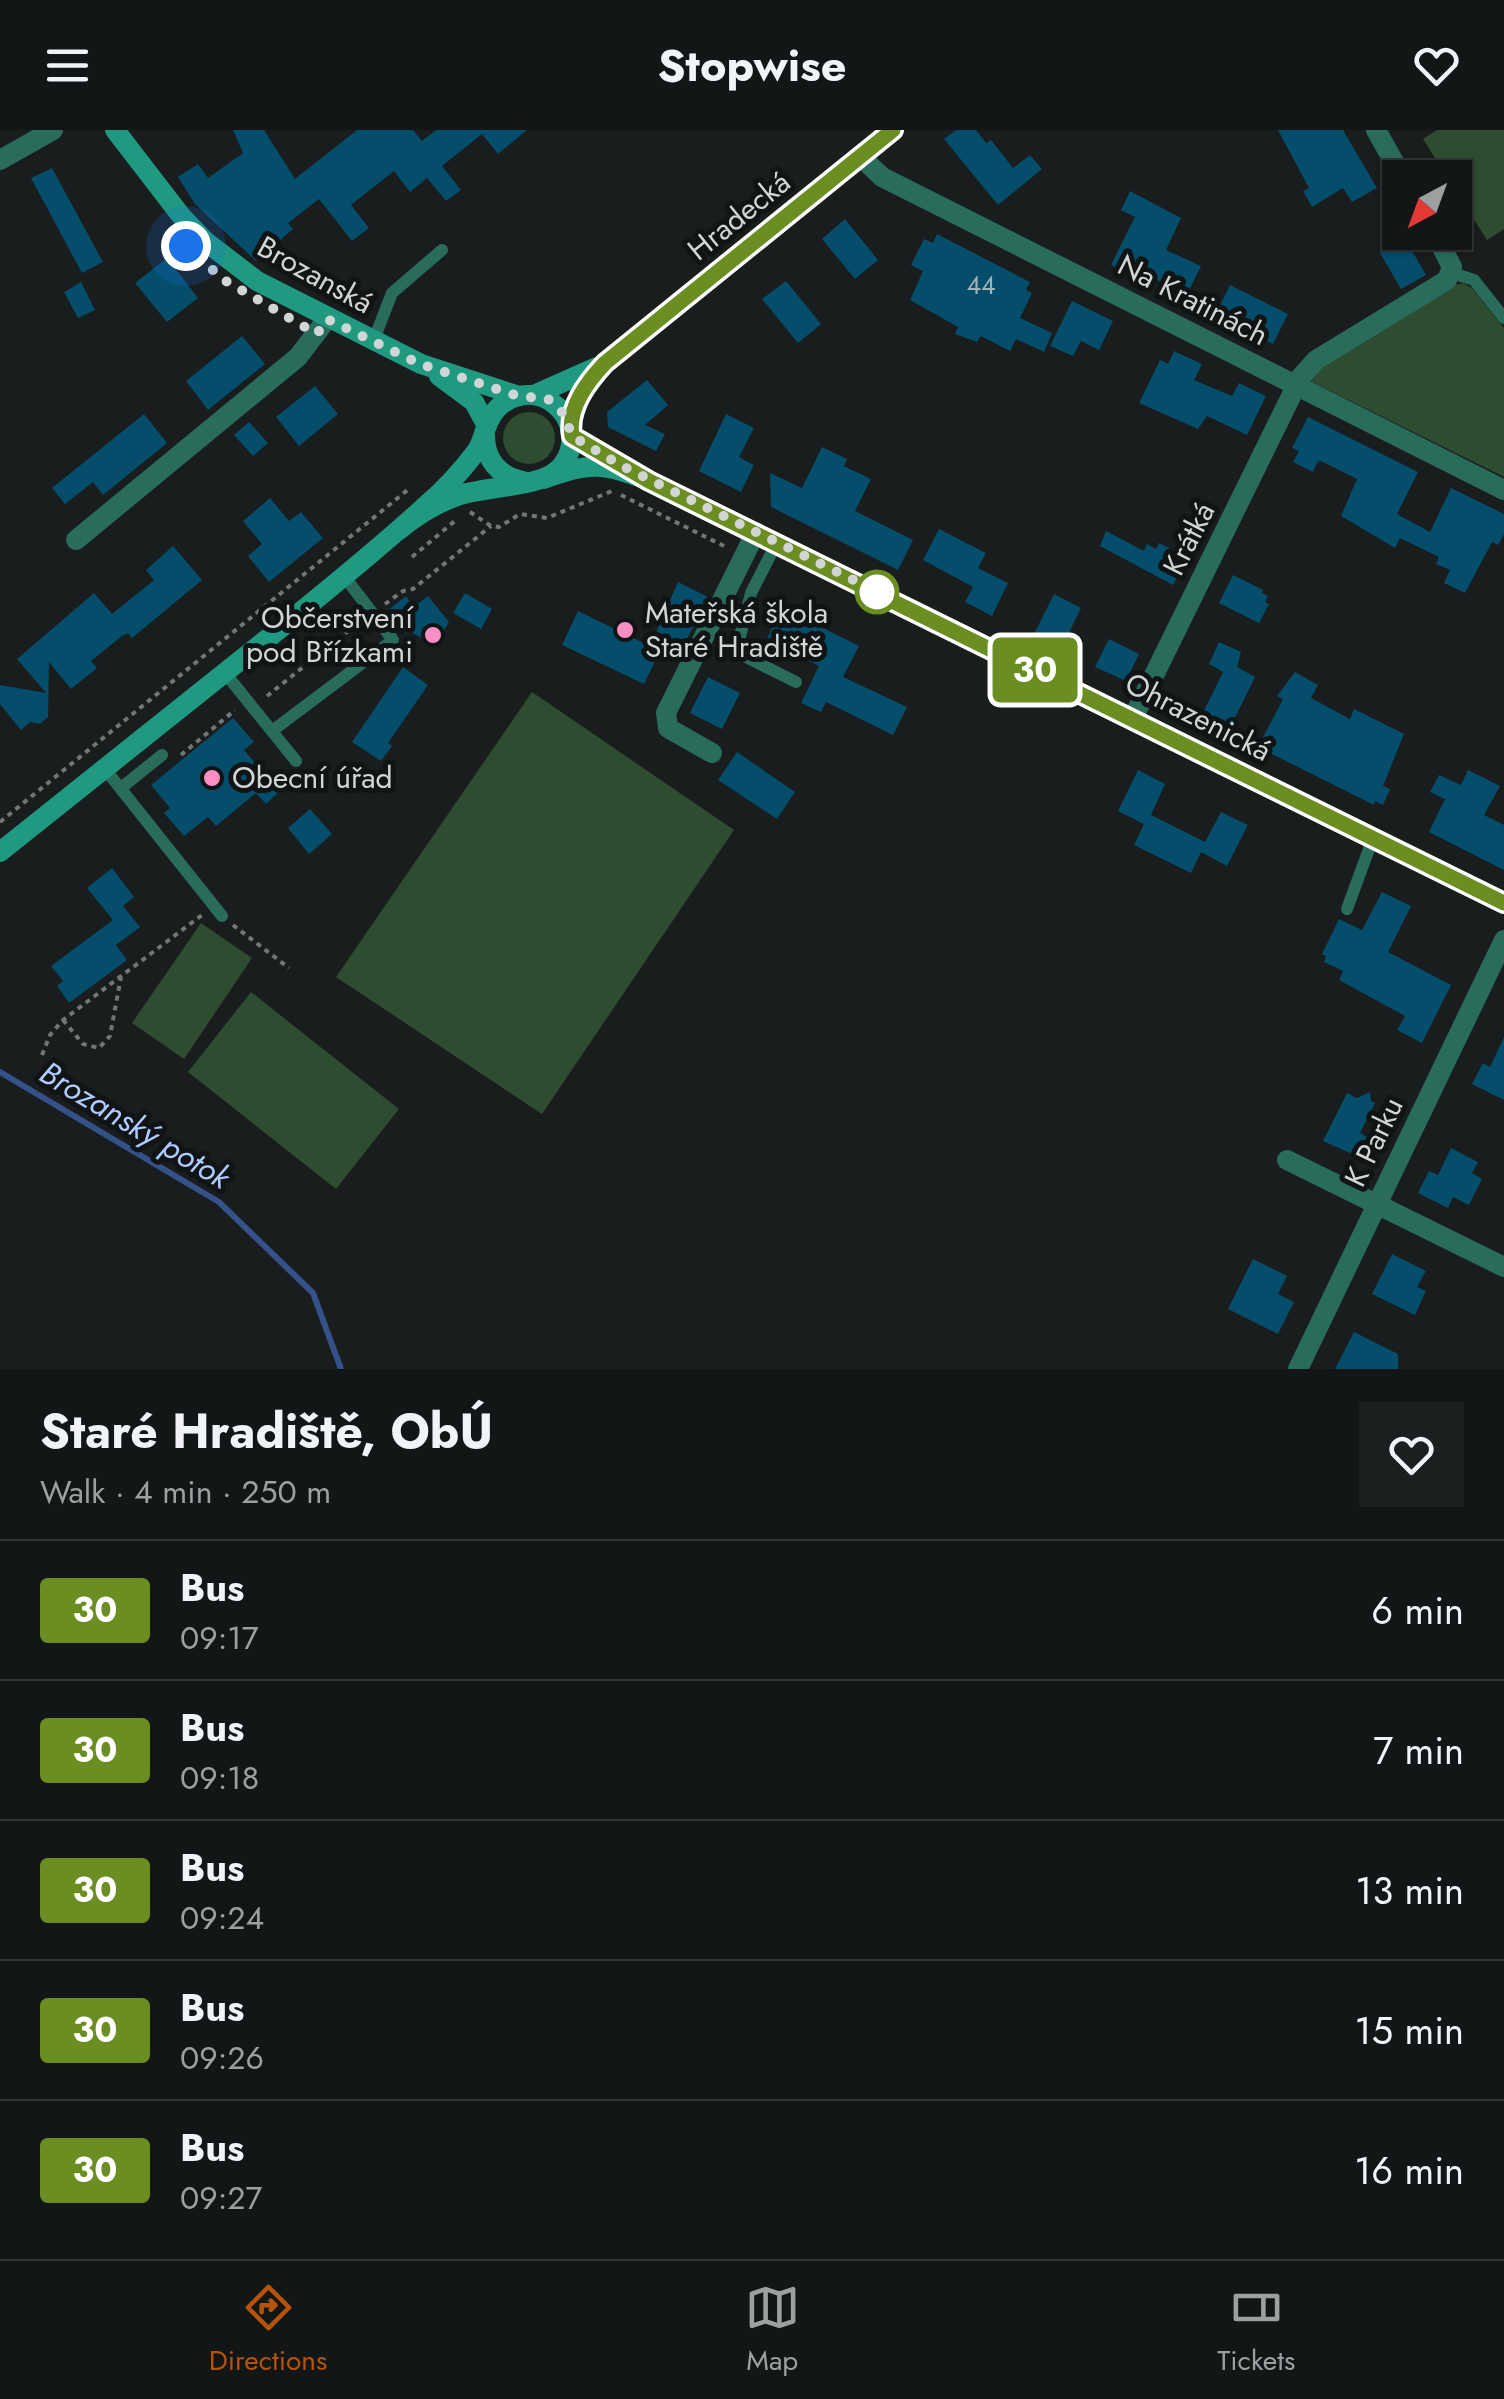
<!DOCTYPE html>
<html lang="en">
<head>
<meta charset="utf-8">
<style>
	body { margin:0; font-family:Jost,sans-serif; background:#1c1f1f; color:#f1f3f6; height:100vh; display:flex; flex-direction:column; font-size:38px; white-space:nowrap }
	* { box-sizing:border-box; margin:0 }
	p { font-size:32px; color:#9d9fa1 }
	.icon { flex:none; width:55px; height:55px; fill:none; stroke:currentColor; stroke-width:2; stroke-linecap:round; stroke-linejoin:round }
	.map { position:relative; height:1239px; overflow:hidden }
	.sheet { display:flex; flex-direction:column; background:#131616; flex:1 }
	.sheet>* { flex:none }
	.badge { padding:0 20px; border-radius:8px; font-size:35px; line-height:65px }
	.needle { width:65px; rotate:221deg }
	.buttons { position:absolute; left:1382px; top:30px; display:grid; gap:20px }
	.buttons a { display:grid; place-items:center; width:90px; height:90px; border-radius:0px; background:#131616; box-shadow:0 2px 8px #0004,0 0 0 2px #323535; font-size:50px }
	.you { position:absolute; width:50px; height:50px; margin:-25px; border:8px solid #fff; border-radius:50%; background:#1a73e8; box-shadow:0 0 0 15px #1a73e833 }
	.map>.badge { position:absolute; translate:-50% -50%; box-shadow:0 0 0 5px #fff }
	.round { display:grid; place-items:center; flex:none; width:105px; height:105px; border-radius:0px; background:#1c1f1f }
	.headline { display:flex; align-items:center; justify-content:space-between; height:170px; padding:0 40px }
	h1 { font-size:48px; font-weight:700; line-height:75px }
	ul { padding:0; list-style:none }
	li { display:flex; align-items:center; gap:30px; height:140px; padding:0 40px; border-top:2px solid #323535 }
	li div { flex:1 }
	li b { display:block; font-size:38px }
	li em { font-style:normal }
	li .badge { min-width:110px; font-weight:700; text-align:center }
	header { display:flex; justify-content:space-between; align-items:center; height:130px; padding:0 40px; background:#131616; font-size:45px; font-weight:700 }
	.tabs { display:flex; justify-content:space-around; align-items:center; height:140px; border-top:2px solid #323535; background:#131616; font-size:28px; color:#9d9fa1 }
	.tabs a { display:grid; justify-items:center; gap:5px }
	.tabs .active { color:#b45309 }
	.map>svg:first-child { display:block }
	.green { fill:#2e4c2f }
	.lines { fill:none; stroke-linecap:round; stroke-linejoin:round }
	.stream { stroke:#34518a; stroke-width:6 }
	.building { fill:#044d6b }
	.path { stroke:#727676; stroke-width:4; stroke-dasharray:5 5; stroke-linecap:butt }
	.lane { stroke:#296c5b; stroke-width:12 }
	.street { stroke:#296c5b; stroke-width:20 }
	.secondary { stroke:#1f997f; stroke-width:20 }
	.line-casing { stroke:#fff; stroke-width:22 }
	.line { stroke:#6b8e23; stroke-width:15 }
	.walk { stroke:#d2d5d5; stroke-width:10; stroke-dasharray:0 18 }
	.stop-dot { fill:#fff; stroke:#6b8e23; stroke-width:5 }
	.poi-dot { fill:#fb8fc4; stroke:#101414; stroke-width:4 }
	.labels { text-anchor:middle; stroke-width:10; stroke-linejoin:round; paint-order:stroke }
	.number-label { font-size:25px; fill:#9eb3ba }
	.street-label { font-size:30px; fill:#d2d5d5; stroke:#101414 }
	.poi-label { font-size:30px; fill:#d2d5d5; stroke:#101414; text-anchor:start }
	.water-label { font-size:32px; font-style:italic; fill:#b0cbff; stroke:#101414 }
</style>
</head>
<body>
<header><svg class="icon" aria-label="menu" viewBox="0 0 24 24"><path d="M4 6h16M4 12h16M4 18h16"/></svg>Stopwise<svg class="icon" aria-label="heart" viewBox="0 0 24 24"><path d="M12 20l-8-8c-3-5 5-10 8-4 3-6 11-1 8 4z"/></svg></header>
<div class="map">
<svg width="1504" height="1239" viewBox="0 0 1504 1239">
	<rect width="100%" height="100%" fill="#191d1d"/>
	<g class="green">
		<polygon points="1437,0 1504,0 1504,99 1487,110 1455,60 1455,48 1447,47 1423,9"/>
		<polygon points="1463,153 1472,158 1504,198 1504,347 1312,252 1309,243 1451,156"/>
		<circle cx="529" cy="308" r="26"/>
		<polygon points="532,562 734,700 542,984 336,847"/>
		<polygon points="201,793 252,828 184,929 132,893"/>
		<polygon points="251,862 399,979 336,1059 188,942"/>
	</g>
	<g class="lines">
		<polyline class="stream" points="0,942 219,1072 313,1163 341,1239"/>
	</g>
	<g class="building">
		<polygon points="233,0 264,0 295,49 357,0 413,0 422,11 436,0 527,0 498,24 482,4 442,36 461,60 446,71 427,48 410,62 394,41 351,75 369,98 352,111 319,69 288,93 293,99 256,131 195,74 178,47 198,34 208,48 243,23"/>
		<polygon points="956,0 976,0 986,13 991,10 1013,38 1030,25 1042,39 998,75 944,9"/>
		<polygon points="1278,0 1343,0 1377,58 1352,72 1343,58 1312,77 1303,61 1309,58"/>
		<polygon points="52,38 103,132 82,143 31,48"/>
		<polygon points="1130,61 1181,88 1166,120 1201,136 1187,165 1143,143 1140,149 1111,135 1135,87 1121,80"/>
		<polygon points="845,89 878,130 855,149 822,109"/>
		<polygon points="937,104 1030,152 1026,160 1032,163 1020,188 1052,203 1044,222 1016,209 1010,221 981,206 977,212 955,204 958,197 910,170 923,141 911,135 924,109 933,113"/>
		<polygon points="1405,109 1426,145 1401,159 1380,123"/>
		<polygon points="167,128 198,168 167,192 135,153"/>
		<polygon points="786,151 821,194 798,213 762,169"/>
		<polygon points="81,152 95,180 78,188 64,162"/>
		<polygon points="1230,155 1288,184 1273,214 1215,186"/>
		<polygon points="1072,171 1113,191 1099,220 1081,211 1073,226 1050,216"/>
		<polygon points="242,206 265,234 208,280 186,251"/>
		<polygon points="1174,221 1202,234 1194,250 1232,266 1239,253 1266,266 1247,305 1207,286 1198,299 1139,273 1160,230 1168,234"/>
		<polygon points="647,250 668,275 645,295 665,304 656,321 608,297 607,282"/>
		<polygon points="315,256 338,284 299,316 276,287"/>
		<polygon points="144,284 167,313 103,365 93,352 65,374 52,358"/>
		<polygon points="726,284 754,298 739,327 754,335 741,362 699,341"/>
		<polygon points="1308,287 1418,342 1397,384 1430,402 1451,358 1504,384 1504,404 1498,415 1492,412 1465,463 1444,453 1450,440 1436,434 1439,427 1400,408 1395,418 1341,386 1357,349 1323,332 1318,331 1313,342 1293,332 1299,321 1292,318"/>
		<polygon points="249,292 268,313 253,326 234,305"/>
		<polygon points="822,317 847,329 844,336 871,349 855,381 913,410 898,440 771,377 770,343 802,358"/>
		<polygon points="270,368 289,391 301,382 323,408 269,452 248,426 262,414 243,391"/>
		<polygon points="939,399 986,423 978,438 1008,453 992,486 965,472 973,457 923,430"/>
		<polygon points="1106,401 1144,421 1147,414 1156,419 1159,413 1187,427 1173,455 1100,416"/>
		<polygon points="173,416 202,450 132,508 128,503 122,506 91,531 97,538 71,559 49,532 48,587 40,594 30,592 21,600 0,574 0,555 46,563 17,529 94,463 112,484 154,450 146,440"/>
		<polygon points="1233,445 1263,460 1262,463 1268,466 1265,472 1269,474 1259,493 1219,473"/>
		<polygon points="678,452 708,467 678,527 651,514"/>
		<polygon points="465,463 492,479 481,499 453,483"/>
		<polygon points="1054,464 1081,478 1061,519 1033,506"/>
		<polygon points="406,466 414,477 428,466 449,492 434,516 410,501 406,504 387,481"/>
		<polygon points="781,477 859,516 843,547 907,577 893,605 826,572 821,582 801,573 819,536 767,509"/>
		<polygon points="578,481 660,521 644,554 562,515"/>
		<polygon points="1109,509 1139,524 1126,551 1095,537"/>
		<polygon points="1219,512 1241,522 1237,537 1255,547 1228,602 1200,589 1223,542 1209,534"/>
		<polygon points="403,537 428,555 388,613 392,616 381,631 352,612"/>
		<polygon points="1295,542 1318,555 1311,568 1350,589 1354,579 1404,604 1383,656 1390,659 1383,675 1375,671 1374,675 1258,617 1283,569 1277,566"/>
		<polygon points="708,547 740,563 722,599 690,583"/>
		<polygon points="233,588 254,612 244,620 280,661 266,674 256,663 216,696 208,687 184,706 164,683 170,678 151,655"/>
		<polygon points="737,622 795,662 777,689 718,650"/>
		<polygon points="1138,640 1165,654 1151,685 1205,712 1221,682 1248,695 1227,736 1201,722 1191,743 1134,715 1144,694 1118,681"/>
		<polygon points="1468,640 1500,656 1484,685 1504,695 1504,740 1429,702 1445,669 1430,662 1439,645 1461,655"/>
		<polygon points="310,679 332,704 309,724 288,698"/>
		<polygon points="112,738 134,767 123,776 140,797 116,815 127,830 69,873 57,856 63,851 51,836 113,790 87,758"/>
		<polygon points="1382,762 1411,776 1388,822 1451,855 1422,913 1397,900 1405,886 1339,850 1343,841 1324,832 1326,826 1322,824 1339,789 1362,800"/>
		<polygon points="1504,907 1504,970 1472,954 1483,933 1490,937"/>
		<polygon points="1370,962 1371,971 1375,973 1360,1003 1371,1009 1361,1028 1323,1011 1347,963 1357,968"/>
		<polygon points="1451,1018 1478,1032 1472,1043 1482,1049 1469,1075 1453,1067 1448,1078 1418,1063 1429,1041 1438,1045"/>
		<polygon points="1392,1124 1426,1141 1417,1157 1426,1161 1415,1185 1372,1164"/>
		<polygon points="1253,1129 1287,1146 1278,1164 1294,1172 1278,1204 1228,1179"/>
		<polygon points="1354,1202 1398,1224 1398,1239 1335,1239"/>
	</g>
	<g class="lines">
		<g class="path">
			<polyline points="621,365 724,416"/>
			<polyline points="470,382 491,396 499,397 520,384 547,388 612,361"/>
			<polyline points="412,427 456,390"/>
			<polyline points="385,474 403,461 413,459 491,396"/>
			<polyline points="267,566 357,494"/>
			<polyline points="181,625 235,580"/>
			<polyline points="0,692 410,358"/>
			<polyline points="233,795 289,838"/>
			<polyline points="63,890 83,914 99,918 110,906 121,847"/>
			<polyline points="42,925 50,905 63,890 202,785"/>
		</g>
		<g class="lane">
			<polyline points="1452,143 1474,150 1504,188"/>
			<polyline points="373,212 392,163 442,120"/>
			<polyline points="777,412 751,463 736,522 796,552"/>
			<polyline points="225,543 296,631"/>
			<polyline points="272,601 393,510 344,446"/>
			<polyline points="105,639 222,786"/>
			<polyline points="121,658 162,625"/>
			<polyline points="1347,779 1373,708"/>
		</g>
		<g class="street">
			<polyline points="1376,0 1403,48"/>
			<polyline points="860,26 882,47 1504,360"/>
			<polyline points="0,30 53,0"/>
			<polyline points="76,410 298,227 327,189"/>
			<polyline points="1133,588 1300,248 1316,230 1447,150 1452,137 1434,102"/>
			<polyline points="712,623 668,598 666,583 756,402"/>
			<polyline points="1287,1030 1504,1137"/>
			<polyline points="1298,1239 1504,810"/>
		</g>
		<g class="secondary">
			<polyline points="115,0 182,87 205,111 257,151 421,234 519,266"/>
			<polyline points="439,246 474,272 487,296"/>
			<polyline points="534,265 597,237"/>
			<polyline points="570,297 580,266 605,233 893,0"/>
			<path d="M485 305C485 330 499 346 523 351"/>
			<polyline points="572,306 621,335"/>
			<path d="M544 349C589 332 605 333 649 351L1504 773"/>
			<path d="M0 722C89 652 178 581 267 509 319 467 373 424 423 378 442 362 460 343 475 323 484 312 483 300 490 289 502 265 533 257 554 274 573 288 577 315 563 334 546 359 487 355 457 366 435 374 417 385 399 400"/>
		</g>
	</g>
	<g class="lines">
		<defs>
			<path id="line" d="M893 0 605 233C587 252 567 278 572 306L649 351 1504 773"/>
		</defs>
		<use href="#line" class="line-casing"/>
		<use href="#line" class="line"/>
		<polyline class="walk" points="186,116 224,150 317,204 327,189 420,234 518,266 548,269 564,284 572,306 622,336 884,465 877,462"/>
	</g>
	<circle class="stop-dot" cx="877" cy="462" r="20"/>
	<g class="poi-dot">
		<circle cx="625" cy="500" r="10"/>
		<circle cx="433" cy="505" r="10"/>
		<circle cx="212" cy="648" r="10"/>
	</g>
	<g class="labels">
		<g class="number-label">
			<text x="981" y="164">44</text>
		</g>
		<g class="street-label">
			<text transform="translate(739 86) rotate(-39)" y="10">Hradecká</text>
			<text transform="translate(315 145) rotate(29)" y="10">Brozanská</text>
			<text transform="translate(1193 170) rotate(27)" y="10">Na Kratinách</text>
			<text transform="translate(1189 409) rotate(-63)" y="10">Krátká</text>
			<text transform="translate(1198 587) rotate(27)" y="10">Ohrazenická</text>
			<text transform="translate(1374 1012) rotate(-64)" y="10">K Parku</text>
		</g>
		<g class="poi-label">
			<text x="645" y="493">Mateřská škola<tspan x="645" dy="34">Staré Hradiště</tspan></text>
			<text x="413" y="498" text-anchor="end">Občerstvení<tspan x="413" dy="34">pod Břízkami</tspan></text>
			<text x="232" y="658">Obecní úřad</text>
		</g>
		<g class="water-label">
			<text transform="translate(135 995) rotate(31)" y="11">Brozanský potok</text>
		</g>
	</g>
</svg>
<div class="buttons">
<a><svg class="needle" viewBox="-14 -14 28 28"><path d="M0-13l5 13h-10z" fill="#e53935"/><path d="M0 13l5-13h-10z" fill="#9d9fa1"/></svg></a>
</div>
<div class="you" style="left:186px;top:116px"></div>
<b class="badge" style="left:1035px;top:540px;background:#6b8e23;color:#fff">30</b>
</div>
<section class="sheet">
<div class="headline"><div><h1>Staré Hradiště, ObÚ</h1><p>Walk · 4 min · 250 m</p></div><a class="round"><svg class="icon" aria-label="heart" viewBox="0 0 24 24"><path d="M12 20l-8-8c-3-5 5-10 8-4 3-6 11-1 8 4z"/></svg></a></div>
<ul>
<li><span class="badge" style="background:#6b8e23;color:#fff">30</span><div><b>Bus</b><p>09:17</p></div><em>6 min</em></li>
<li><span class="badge" style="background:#6b8e23;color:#fff">30</span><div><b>Bus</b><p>09:18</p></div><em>7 min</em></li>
<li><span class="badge" style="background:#6b8e23;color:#fff">30</span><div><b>Bus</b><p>09:24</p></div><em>13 min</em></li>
<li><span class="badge" style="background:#6b8e23;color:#fff">30</span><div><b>Bus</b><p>09:26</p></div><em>15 min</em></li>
<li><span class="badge" style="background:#6b8e23;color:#fff">30</span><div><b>Bus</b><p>09:27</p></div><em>16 min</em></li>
</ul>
</section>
<nav class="tabs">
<a class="active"><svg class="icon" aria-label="directions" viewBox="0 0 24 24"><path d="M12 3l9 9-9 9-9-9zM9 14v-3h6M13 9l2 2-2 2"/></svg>Directions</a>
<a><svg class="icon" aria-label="map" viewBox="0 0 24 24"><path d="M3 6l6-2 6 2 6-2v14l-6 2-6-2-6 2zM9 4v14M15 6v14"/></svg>Map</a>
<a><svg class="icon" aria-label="tickets" viewBox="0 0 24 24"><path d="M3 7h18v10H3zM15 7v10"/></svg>Tickets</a>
</nav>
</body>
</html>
